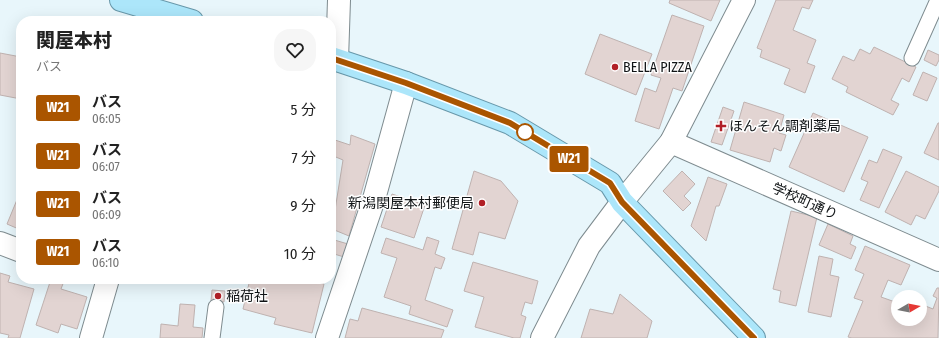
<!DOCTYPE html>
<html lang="ja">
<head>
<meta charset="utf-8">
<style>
	body { margin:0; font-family:"Fira Sans Condensed","Noto Sans JP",sans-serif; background:#f6f6f6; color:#222; height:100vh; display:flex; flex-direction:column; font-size:15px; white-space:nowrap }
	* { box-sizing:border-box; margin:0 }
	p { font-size:13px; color:#767676 }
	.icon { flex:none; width:22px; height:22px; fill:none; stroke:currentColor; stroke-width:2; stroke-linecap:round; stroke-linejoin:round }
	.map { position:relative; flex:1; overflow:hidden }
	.drawer { position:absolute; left:16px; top:16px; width:320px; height:268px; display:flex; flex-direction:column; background:#fff; border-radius:16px; box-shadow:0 4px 16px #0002 }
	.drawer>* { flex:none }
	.badge { padding:0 8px; border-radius:3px; font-size:14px; line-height:26px }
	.needle { width:26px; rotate:80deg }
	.buttons { position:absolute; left:891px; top:290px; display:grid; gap:8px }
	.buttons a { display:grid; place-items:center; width:36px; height:36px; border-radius:50%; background:#fff; box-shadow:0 4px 16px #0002; font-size:20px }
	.map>.badge { position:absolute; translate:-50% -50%; box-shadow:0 0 0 2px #fff }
	.round { display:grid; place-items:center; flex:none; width:42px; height:42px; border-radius:16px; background:#f6f6f6 }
	.headline { display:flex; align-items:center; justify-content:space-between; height:68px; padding:0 20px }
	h1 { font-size:19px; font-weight:800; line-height:30px }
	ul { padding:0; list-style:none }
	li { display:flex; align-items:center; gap:12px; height:48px; padding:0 20px }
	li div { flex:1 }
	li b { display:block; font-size:15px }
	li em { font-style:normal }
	li .badge { min-width:44px; font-weight:700; text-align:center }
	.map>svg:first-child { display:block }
	.building { fill:#e2d4d2; stroke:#bfb2b0 }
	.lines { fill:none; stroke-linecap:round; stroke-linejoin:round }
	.service-casing { stroke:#7e8b8f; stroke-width:17 }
	.minor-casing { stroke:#7e8b8f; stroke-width:24 }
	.tertiary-casing { stroke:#7e8b8f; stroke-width:24 }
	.trunk-casing { stroke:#6898aa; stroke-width:24 }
	.service { stroke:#fff; stroke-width:15 }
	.minor { stroke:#fff; stroke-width:22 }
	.tertiary { stroke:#fff; stroke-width:22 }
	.trunk { stroke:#ace6fa; stroke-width:22 }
	.line-casing { stroke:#fff; stroke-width:9 }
	.line { stroke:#a50; stroke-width:6 }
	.poi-dot { fill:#b11f26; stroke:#fff; stroke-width:1.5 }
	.stop-dot { fill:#fff; stroke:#a50; stroke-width:2 }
	.labels { text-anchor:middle; stroke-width:3; stroke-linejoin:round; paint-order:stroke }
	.poi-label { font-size:14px; fill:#101416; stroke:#fff; text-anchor:start }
	.street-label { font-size:14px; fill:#101416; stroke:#fff }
</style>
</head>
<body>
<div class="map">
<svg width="939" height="338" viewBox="0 0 939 338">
	<rect width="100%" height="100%" fill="#e8f6fb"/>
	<g class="building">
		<polygon points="670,0 720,0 711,21 669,3"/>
		<polygon points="776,0 813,0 809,9 802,7 793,30 816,40 807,63 815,66 805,93 784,84 790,69 760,57 762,50 757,48"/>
		<polygon points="672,15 704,26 682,91 673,88 659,129 635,121 645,88 656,92 661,78 651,75"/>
		<polygon points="600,34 652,54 636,95 585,74"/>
		<polygon points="874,47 916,67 909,82 902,78 891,100 899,104 893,115 846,92 848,87 832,79 843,56 854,61 860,49 870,54"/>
		<polygon points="928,50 939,55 939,60 936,66 924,60"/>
		<polygon points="0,53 21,57 21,99 0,95"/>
		<polygon points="923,72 937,78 927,101 913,95"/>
		<polygon points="744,102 784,115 779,133 786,135 781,151 774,148 770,162 730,150"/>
		<polygon points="723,107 734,111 722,145 711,142"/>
		<polygon points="813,113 868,137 844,192 789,167"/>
		<polygon points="938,123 939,123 939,160 924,153"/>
		<polygon points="351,135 375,144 349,236 332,229 343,160 331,155 331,151 335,140 350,145"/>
		<polygon points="883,149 902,157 879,208 860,200 868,182 861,179 869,160 877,163"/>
		<polygon points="474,171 501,181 518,201 505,239 479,232 473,255 452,249"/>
		<polygon points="682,171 695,184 684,196 691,203 683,211 663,191"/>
		<polygon points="906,171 939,187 939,191 925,219 916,215 911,225 885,212"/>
		<polygon points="708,177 727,184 719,206 716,206 706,241 691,226"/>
		<polygon points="21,190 21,230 7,224"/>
		<polygon points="392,194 425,205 414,238 381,227"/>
		<polygon points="791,211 817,217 796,306 779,302 781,291 773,289"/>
		<polygon points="828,224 853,236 850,244 856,247 851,259 819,245"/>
		<polygon points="427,237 439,241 435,254 445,258 441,269 435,267 425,300 453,310 447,327 409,314 411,306 384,297 397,258 381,253 386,238 423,250"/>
		<polygon points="331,239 348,244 344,257 331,253"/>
		<polygon points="865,246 910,265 901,285 888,280 881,297 898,303 898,319 920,319 920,312 923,305 933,309 937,298 933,296 937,288 939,288 938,338 852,338 848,337 863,301 854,298 864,274 855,270"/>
		<polygon points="819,256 833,259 830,275 839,277 831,317 808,312"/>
		<polygon points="473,262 538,281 532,304 525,302 521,315 526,317 520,338 514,338 475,327 484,297 464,291"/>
		<polygon points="0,273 10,276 8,282 34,289 20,338 8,338 9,335 0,333"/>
		<polygon points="51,279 59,279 64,281 61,289 87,297 77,329 61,324 58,333 36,325"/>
		<polygon points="250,279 302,279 324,284 312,333 274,324 276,318 243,309"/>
		<polygon points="212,290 225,291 224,302 211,301"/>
		<polygon points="620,294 652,321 647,338 581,338 590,309 613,314"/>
		<polygon points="180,304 195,305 193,327 203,328 202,338 160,338 161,324 178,326"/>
		<polygon points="362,308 444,330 441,338 345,338 350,319 358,321"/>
	</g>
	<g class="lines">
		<defs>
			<g id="service">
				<polyline points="912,58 938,0"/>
				<polyline points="212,338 216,307"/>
			</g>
			<g id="minor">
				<polyline points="337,60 339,0"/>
				<polyline points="671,142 939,260"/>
				<polyline points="0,243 21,251"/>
				<polyline points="91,338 108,279"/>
				<polyline points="327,338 374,199 406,83"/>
			</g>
			<polyline id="tertiary" points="542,338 589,246 622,202 671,142 744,0"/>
			<g id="trunk">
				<polyline points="121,0 192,21"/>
				<polyline points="331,58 406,83 510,123 610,183 622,202 754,338"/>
			</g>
		</defs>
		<use href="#service" class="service-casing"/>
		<use href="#minor" class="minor-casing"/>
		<use href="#tertiary" class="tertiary-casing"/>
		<use href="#trunk" class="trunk-casing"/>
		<use href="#service" class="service"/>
		<use href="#minor" class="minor"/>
		<use href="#tertiary" class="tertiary"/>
		<use href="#trunk" class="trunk"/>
	</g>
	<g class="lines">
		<defs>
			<polyline id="line" points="331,58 406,83 510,123 610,183 622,202 754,338"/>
		</defs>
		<use href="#line" class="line-casing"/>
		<use href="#line" class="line"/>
	</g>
	<g class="poi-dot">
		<circle cx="615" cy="67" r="4"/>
		<path d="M719 120h4v4h4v4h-4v4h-4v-4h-4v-4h4z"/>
		<circle cx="482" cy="203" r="4"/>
		<circle cx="218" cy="296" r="4"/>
	</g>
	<circle class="stop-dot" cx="525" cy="132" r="8"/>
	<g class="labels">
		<g class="poi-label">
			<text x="623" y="72">BELLA PIZZA</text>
			<text x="729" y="131">ほんそん調剤薬局</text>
			<text x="474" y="208" text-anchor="end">新潟関屋本村郵便局</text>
			<text x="226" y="301">稲荷社</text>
		</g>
		<g class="street-label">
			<text transform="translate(805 201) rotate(24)" y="5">学校町通り</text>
		</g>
	</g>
</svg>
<div class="buttons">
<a><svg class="needle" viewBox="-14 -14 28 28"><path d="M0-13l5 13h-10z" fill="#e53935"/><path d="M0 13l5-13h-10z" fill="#767676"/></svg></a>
</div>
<b class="badge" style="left:569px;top:159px;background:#a50;color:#fff">W21</b>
<section class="drawer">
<div class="headline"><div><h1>関屋本村</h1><p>バス</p></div><a class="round"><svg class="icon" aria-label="heart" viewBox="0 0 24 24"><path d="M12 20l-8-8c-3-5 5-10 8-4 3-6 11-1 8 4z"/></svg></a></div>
<ul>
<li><span class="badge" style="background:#a50;color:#fff">W21</span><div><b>バス</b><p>06:05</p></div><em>5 分</em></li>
<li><span class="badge" style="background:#a50;color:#fff">W21</span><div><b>バス</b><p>06:07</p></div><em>7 分</em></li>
<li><span class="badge" style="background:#a50;color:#fff">W21</span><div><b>バス</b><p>06:09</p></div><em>9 分</em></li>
<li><span class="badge" style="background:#a50;color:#fff">W21</span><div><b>バス</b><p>06:10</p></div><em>10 分</em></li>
</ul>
</section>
</div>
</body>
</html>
